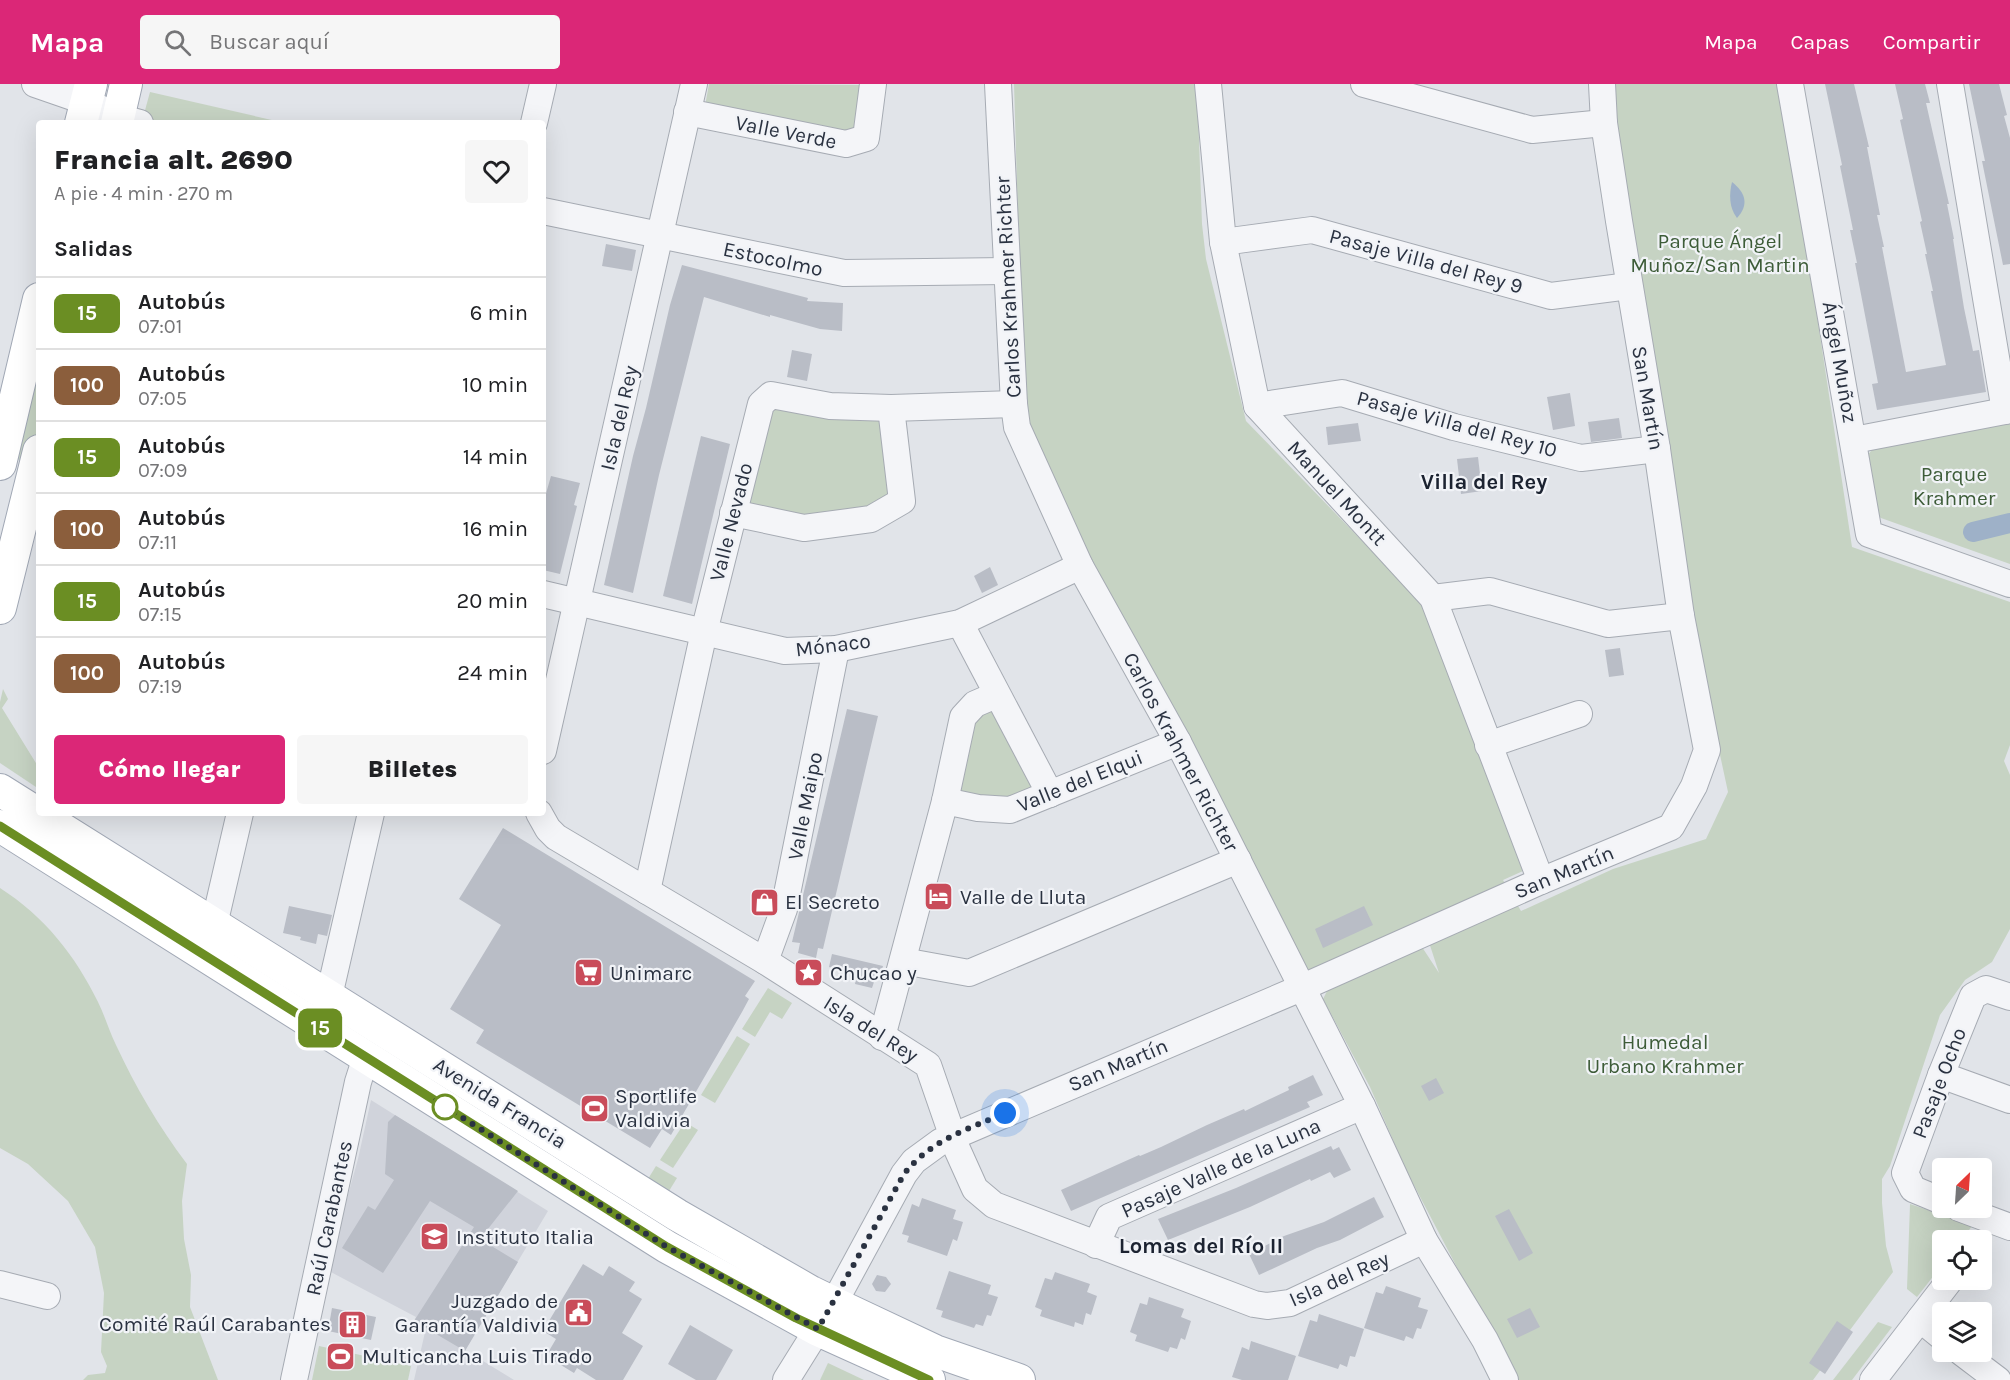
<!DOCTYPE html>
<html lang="es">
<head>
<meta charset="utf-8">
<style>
	body { margin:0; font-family:Karla,sans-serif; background:#f6f6f6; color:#202124; height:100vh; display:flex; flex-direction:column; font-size:22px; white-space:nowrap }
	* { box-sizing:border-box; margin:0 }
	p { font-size:20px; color:#757577 }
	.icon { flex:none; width:33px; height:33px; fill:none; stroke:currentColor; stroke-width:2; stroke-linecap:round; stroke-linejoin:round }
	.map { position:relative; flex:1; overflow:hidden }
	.sheet { position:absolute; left:36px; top:36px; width:510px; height:696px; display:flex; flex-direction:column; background:#fff; border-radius:6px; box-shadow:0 6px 24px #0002 }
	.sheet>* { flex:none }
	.badge { padding:0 12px; border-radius:9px; font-size:21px; line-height:39px }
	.needle { width:39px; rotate:25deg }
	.controls { position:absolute; left:1932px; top:1074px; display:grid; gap:12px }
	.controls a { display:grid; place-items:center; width:60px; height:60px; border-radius:6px; background:#fff; box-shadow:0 6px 24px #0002; font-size:30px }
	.you { position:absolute; width:30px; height:30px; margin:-15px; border:4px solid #fff; border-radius:50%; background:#1a73e8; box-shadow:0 0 0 9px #1a73e833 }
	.map>.badge { position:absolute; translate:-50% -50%; box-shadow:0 0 0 3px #fff }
	h2 { padding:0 18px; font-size:22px; line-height:54px }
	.round { display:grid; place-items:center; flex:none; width:63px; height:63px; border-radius:6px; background:#f6f6f6 }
	.headline { display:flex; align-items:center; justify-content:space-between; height:102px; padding:0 18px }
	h1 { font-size:28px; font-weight:800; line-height:45px }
	.button { display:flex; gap:12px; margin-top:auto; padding:12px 18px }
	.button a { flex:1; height:69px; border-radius:6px; background:#db2777; color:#fff; font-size:24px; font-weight:800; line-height:69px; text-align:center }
	.button a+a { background:#f6f6f6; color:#202124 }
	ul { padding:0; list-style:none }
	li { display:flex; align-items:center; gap:18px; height:72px; padding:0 18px; border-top:2px solid #e0e0e0 }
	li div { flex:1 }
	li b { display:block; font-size:22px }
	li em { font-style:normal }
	li .badge { min-width:66px; font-weight:700; text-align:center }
	header { display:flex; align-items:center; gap:36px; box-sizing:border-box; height:84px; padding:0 30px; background:#db2777; color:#fff }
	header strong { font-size:28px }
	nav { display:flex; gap:33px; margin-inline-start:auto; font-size:21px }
	.search { width:420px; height:54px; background:#f6f6f6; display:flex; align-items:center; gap:15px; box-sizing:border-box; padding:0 21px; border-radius:6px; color:#757577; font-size:22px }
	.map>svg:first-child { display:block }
	.built { fill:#d0d3db }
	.green { fill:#c6d3c3 }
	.water { fill:#9eb1c8 }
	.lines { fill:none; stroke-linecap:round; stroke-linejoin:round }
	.canal { stroke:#9eb1c8; stroke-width:20 }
	.building { fill:#b9bdc6 }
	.minor-casing { stroke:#a6abb3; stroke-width:28 }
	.major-casing { stroke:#a1a8b5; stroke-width:34 }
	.minor { stroke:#f4f5f8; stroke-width:26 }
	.major { stroke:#fff; stroke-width:32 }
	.line-casing { stroke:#fff; stroke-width:14 }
	.line { stroke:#6b8e23; stroke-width:9 }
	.walk { stroke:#2a3241; stroke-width:6; stroke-dasharray:0 10.8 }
	.stop-dot { fill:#fff; stroke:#6b8e23; stroke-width:3 }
	.labels { text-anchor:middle; stroke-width:4.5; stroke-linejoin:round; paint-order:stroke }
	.street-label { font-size:21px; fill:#2a3241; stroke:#f1f3f7 }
	.park-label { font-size:21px; fill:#3d5c38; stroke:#f1f3f7 }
	.poi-label { font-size:21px; fill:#2a3241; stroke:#f1f3f7; text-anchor:start }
	.neighbourhood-label { font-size:22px; font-weight:bold; fill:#1c2331; stroke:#f1f3f7 }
</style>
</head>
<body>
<header>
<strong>Mapa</strong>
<div class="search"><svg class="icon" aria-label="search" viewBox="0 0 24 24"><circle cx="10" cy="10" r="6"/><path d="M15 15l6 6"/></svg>Buscar aquí</div>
<nav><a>Mapa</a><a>Capas</a><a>Compartir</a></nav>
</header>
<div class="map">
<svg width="2010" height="1296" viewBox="0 0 2010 1296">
	<rect width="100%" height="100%" fill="#e1e4e9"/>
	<polygon class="built" points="371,1016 548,1127 465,1266 514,1296 414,1296 426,1244 414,1237 416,1233 327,1186 358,1075"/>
	<g class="green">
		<polygon points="709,0 861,1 861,45 842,55 705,22"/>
		<polygon points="1014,0 1197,0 1202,140 1206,175 1246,337 1428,525 1523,787 1503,796 1521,827 1613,785 1706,755 1728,708 1711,629 1688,499 1610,0 1778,0 1816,225 1852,463 2010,518 2010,661 2004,677 2010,691 2010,845 1992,878 1965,896 1940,931 1890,1082 1882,1095 1882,1119 1886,1162 1893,1188 1813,1296 1516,1296 1406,1086 1370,1003 1323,915 1330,901 1422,863 1439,889 1424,843 1310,889 1303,885 1088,475 1024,337"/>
		<polygon points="150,8 285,39 157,39 151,38 144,30"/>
		<polygon points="39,274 39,340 30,378 16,375"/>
		<polygon points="779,321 877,330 888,339 892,408 885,418 809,438 749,425 742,417 763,330"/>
		<polygon points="2010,337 2010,480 1881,434 1873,428 1866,373 1877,360"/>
		<polygon points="3,605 8,615 2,624 39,684 39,705 0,679 0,618"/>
		<polygon points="986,621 998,626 1038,700 1006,722 962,716 952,704 969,634"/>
		<path d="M0 804C44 832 75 871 98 918 105 932 109 947 116 961 135 1002 159 1043 187 1080L182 1117 184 1155 191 1191 190 1223 218 1296H83L88 1291 105 1289 107 1282 101 1268 104 1209 95 1163 68 1117 28 1080 0 1064Z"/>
		<polygon points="768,904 792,919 782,935 770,928 755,953 742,945"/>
		<polygon points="737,952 750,960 715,1019 701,1011"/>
		<polygon points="685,1038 698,1046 673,1084 660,1076"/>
		<polygon points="656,1082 677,1094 669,1107 648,1095"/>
		<polygon points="1910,1120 1973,1141 1961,1156 1942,1156 1942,1181 1917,1213 1907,1205"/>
		<polygon points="1878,1238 1892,1243 1852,1296 1833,1296"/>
		<polygon points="319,1262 411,1282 408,1296 312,1296"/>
		<polygon points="828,1279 864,1296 820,1296"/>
	</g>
	<path class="water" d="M1732 98C1746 109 1749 121 1737 134 1729 124 1729 110 1732 98Z"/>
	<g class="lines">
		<polyline class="canal" points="1973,448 2010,439"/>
	</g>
	<g class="building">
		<polygon points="1825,0 1854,0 1869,63 1867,63 1880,131 1877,131 1884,163 1882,163 1906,288 1946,281 1931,207 1933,207 1925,170 1927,170 1920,138 1922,137 1900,36 1903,35 1895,0 1925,0 1930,19 1926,19 1949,120 1947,120 1954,155 1953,155 1964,224 1973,267 1979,266 1986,308 1877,326 1872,300 1878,299 1855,179 1857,179 1850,146 1853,146 1840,82 1842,81"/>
		<polygon points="1969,0 1999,0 2007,31 2004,32 2010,54 2010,180 2003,181 1982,77 1985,77"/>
		<polygon points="606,160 636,166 632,187 602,182"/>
		<polygon points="682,181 808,214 807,217 843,219 842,247 820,245 770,231 770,233 704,213 659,391 633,509 604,501 633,372 646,324 670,221"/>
		<polygon points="792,266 812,270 807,297 787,293"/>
		<polygon points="1570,309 1575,342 1553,346 1547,313"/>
		<polygon points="1619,334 1622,354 1591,358 1588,338"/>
		<polygon points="1358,339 1361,357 1328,361 1326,343"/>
		<polygon points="701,352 730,360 692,520 663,512"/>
		<polygon points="1478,373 1482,407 1461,410 1457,375"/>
		<polygon points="551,392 580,399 574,421 577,422 560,490 543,486 543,413 545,413"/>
		<polygon points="990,483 998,501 982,509 974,492"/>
		<polygon points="1620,564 1624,591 1609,593 1605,566"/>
		<polygon points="847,625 878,632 823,865 818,864 816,874 798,869 800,859 792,858"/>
		<polygon points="503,744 755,897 745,912 749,915 742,928 671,1051 662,1045 650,1064 476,959 484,946 450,925 501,841 459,815"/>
		<polygon points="289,822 332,831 327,852 318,850 316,860 300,856 301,853 283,849"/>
		<polygon points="1364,822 1373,841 1323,864 1315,845"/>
		<polygon points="832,870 883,882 879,896 875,895 872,904 855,900 857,890 829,883"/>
		<polygon points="1313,991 1323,1011 1307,1018 1310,1023 1071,1127 1061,1106 1139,1071 1140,1072 1161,1063 1207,1041 1244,1025 1245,1027 1289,1006 1288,1003"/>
		<polygon points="1436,994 1444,1009 1429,1017 1421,1002"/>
		<polygon points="395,1031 518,1107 480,1155 518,1178 465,1267 414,1237 474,1143 430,1117 383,1189 342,1164 368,1122 375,1126 394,1096 385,1090 388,1038"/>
		<polygon points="1331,1062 1333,1066 1339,1063 1351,1086 1334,1094 1330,1088 1311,1097 1310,1095 1250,1123 1168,1156 1158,1135 1236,1104"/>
		<polygon points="1374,1113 1384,1133 1340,1156 1317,1164 1259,1191 1249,1170 1284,1152 1324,1138"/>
		<polygon points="922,1114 956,1126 953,1135 963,1138 957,1157 953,1155 947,1172 907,1158 909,1152 902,1150 912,1120 919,1123"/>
		<polygon points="1509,1125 1533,1169 1519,1177 1495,1132"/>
		<polygon points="583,1180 603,1192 609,1182 635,1198 629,1207 642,1215 622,1249 643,1262 623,1296 596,1296 577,1284 574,1289 546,1272 556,1255 543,1247"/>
		<polygon points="949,1187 991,1201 988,1210 998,1213 991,1232 987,1231 983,1242 976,1240 974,1244 941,1233 943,1227 936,1225"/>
		<polygon points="1055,1188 1090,1200 1087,1208 1097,1212 1091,1231 1086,1229 1083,1241 1075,1238 1074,1243 1040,1232 1042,1226 1035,1223 1045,1194 1052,1196"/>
		<polygon points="877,1191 886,1193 891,1200 885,1208 876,1207 872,1200"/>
		<polygon points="1386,1202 1421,1214 1418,1223 1428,1226 1421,1245 1417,1244 1413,1255 1406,1252 1404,1257 1364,1244 1376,1208 1383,1210"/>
		<polygon points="1149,1213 1184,1225 1181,1233 1191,1237 1185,1256 1181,1254 1177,1265 1170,1263 1168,1268 1135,1257 1137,1251 1130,1248 1140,1219 1147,1221"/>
		<polygon points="332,1224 376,1233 371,1256 328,1247"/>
		<polygon points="1530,1224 1540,1243 1517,1254 1507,1235"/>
		<polygon points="1319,1230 1364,1245 1355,1273 1350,1272 1347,1283 1340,1280 1338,1285 1298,1272 1310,1236 1317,1238"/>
		<polygon points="1837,1237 1853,1248 1825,1290 1809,1279"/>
		<polygon points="690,1241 733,1266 716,1296 696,1296 668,1280"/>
		<polygon points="1251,1257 1296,1272 1288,1296 1242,1296 1232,1293 1242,1263 1249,1266"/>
	</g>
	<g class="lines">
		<defs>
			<g id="minor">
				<polyline points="35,0 87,18 118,33 140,39"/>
				<polyline points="998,0 1014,320 1017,343 1080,482 1178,658 1362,1022 1424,1156 1485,1256 1505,1296"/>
				<polyline points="1208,0 1223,158 1257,322 1433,514 1541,797"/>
				<polyline points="1364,0 1532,46 1604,39"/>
				<polyline points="1790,0 1869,450 2010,500"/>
				<polyline points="1950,0 2005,327"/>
				<polyline points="687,28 846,60 866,54 873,0"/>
				<polyline points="534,39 543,0"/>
				<polyline points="543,127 844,189 1007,187"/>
				<polyline points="1223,158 1312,146 1551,212 1629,202"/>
				<polyline points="1257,322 1342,309 1454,343 1581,374 1657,365"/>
				<polyline points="1854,356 2010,326"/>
				<polyline points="733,429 804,444 871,435 902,417 891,324"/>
				<polyline points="543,510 785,567 836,565 960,539 1080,482"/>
				<polyline points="1433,514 1490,507 1608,540 1681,532"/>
				<polyline points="960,539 1050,710"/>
				<polyline points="1488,661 1579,630"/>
				<polyline points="543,667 694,0"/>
				<polyline points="945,717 978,724 1010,726 1178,658"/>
				<polyline points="539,729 548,745 556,753 765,877 928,981 957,1065 975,1105 994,1121 1254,1220 1267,1222 1290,1219 1424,1156"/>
				<polyline points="647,807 704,548 761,320 771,311 830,322 891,324 1014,320"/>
				<polyline points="214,841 240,729"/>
				<polyline points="765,877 784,825 836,565"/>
				<polyline points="903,877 969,889 1238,776"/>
				<polyline points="329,912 371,729"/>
				<polyline points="882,953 945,717 963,633 975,620 996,611"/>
				<polyline points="1941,991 2010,1016"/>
				<polyline points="1942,1117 1913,1105 1905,1089 1941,991 1973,912 1986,905 2010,913"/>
				<polyline points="1959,1124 2010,1143"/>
				<polyline points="1096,1161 1109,1133 1362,1022"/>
				<polyline points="0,1200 47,1212"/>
				<polyline points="1920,1235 1942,1253"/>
				<polyline points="1961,1268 1998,1296"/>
				<polyline points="294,1296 358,998 366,973"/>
				<polyline points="786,1296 834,1219 904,1090 914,1077 940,1058 1301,904 1541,797 1671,743 1694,702 1707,666 1681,532 1657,365 1619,137 1604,39 1602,0"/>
				<polyline points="1873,1296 1950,1196"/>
			</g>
			<g id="major">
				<polyline points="81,39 91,0"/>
				<polyline points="117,39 126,0"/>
				<polyline points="0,380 39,215"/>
				<polyline points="0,524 39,367"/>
				<polyline points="0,706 677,1131 811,1208 848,1226 935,1267 1019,1296"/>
				<polyline points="0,742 667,1163 818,1246 929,1296"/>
			</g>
		</defs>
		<use href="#minor" class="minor-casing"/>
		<use href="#major" class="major-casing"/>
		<use href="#minor" class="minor"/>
		<use href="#major" class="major"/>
	</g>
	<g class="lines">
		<defs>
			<polyline id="line" points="0,742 667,1163 796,1234 929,1296"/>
		</defs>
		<use href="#line" class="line-casing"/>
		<use href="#line" class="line"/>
		<path class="walk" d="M445 1023 436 1017 667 1163 818 1245 904 1090C931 1056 966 1046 1005 1029"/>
	</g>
	<defs>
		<symbol id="hotel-square" viewBox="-11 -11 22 22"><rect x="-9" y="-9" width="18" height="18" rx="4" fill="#c94c5a" stroke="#f1f3f7"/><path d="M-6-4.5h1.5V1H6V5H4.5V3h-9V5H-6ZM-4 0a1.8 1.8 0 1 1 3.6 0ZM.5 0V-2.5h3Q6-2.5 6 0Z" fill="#fff"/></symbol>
		<symbol id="shop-square" viewBox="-11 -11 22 22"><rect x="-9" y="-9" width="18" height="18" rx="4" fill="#c94c5a" stroke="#f1f3f7"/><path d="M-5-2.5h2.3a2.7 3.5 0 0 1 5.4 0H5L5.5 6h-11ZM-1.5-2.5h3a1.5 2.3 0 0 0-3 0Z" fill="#fff"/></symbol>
		<symbol id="supermarket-square" viewBox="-11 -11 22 22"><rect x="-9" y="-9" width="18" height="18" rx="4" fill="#c94c5a" stroke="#f1f3f7"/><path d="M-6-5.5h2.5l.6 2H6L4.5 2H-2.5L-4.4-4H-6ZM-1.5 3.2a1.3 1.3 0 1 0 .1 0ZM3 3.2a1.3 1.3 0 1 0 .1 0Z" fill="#fff"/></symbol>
		<symbol id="sight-square" viewBox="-11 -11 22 22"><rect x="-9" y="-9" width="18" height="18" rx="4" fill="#c94c5a" stroke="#f1f3f7"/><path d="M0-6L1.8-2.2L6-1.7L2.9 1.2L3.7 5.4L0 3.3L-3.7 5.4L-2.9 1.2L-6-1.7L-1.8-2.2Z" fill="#fff"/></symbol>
		<symbol id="stadium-square" viewBox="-11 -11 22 22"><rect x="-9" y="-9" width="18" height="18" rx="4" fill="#c94c5a" stroke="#f1f3f7"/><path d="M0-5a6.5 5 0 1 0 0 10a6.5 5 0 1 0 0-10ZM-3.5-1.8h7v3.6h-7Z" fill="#fff"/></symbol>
		<symbol id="school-square" viewBox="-11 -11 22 22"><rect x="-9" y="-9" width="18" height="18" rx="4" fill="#c94c5a" stroke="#f1f3f7"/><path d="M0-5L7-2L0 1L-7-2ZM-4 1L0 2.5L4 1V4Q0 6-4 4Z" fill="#fff"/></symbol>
		<symbol id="civic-square" viewBox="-11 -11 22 22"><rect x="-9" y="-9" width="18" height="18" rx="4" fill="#c94c5a" stroke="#f1f3f7"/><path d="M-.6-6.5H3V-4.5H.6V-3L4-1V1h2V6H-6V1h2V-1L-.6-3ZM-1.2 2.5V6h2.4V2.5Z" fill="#fff"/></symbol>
		<symbol id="building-square" viewBox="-11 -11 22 22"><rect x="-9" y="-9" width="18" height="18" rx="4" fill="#c94c5a" stroke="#f1f3f7"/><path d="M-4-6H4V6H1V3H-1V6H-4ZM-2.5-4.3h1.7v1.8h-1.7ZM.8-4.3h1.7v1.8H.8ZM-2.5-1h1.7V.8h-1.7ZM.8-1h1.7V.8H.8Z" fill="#fff"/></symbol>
	</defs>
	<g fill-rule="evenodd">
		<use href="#hotel-square" x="922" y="796" width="33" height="33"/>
		<use href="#shop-square" x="748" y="802" width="33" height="33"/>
		<use href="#supermarket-square" x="572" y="872" width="33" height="33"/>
		<use href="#sight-square" x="792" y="872" width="33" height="33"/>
		<use href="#stadium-square" x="578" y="1008" width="33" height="33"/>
		<use href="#school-square" x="418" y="1136" width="33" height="33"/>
		<use href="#civic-square" x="562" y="1212" width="33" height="33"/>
		<use href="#building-square" x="336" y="1224" width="33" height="33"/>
		<use href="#stadium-square" x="324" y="1256" width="33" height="33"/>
	</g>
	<circle class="stop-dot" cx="445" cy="1023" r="12"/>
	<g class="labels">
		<g class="street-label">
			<text transform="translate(786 48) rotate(11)" y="7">Valle Verde</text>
			<text transform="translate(773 175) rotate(12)" y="7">Estocolmo</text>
			<text transform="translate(1426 177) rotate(15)" y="7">Pasaje Villa del Rey 9</text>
			<text transform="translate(1008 203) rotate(-93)" y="7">Carlos Krahmer Richter</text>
			<text transform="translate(1840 278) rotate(80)" y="7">Ángel Muñoz</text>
			<text transform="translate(1648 314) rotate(80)" y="7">San Martín</text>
			<text transform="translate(619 334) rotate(-77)" y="7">Isla del Rey</text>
			<text transform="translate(1457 340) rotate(15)" y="7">Pasaje Villa del Rey 10</text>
			<text transform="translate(1337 409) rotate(47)" y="7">Manuel Montt</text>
			<text transform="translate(731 438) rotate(-76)" y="7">Valle Nevado</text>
			<text transform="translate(833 561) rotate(-7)" y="7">Mónaco</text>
			<text transform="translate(1181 668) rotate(62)" y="7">Carlos Krahmer Richter</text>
			<text transform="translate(1080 697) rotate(-22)" y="7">Valle del Elqui</text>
			<text transform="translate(805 722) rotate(-79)" y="7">Valle Maipo</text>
			<text transform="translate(1564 788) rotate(-23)" y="7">San Martín</text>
			<text transform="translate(871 945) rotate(32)" y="7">Isla del Rey</text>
			<text transform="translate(1118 981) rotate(-23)" y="7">San Martín</text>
			<text transform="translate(1939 999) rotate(-69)" y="7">Pasaje Ocho</text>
			<text transform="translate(500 1019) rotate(32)" y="7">Avenida Francia</text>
			<text transform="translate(1221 1084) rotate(-24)" y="7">Pasaje Valle de la Luna</text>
			<text transform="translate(329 1134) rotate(-78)" y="7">Raúl Carabantes</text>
			<text transform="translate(1339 1195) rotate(-24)" y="7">Isla del Rey</text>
		</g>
		<g class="park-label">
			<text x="1720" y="164">Parque Ángel<tspan x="1720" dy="24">Muñoz/San Martin</tspan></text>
			<text x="1954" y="397">Parque<tspan x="1954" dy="24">Krahmer</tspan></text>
			<text x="1665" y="965">Humedal<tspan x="1665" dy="24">Urbano Krahmer</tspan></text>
		</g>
		<g class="poi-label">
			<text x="960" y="820">Valle de Lluta</text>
			<text x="785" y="825">El Secreto</text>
			<text x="610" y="896">Unimarc</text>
			<text x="830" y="896">Chucao y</text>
			<text x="615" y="1019">Sportlife<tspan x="615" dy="24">Valdivia</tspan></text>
			<text x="456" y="1160">Instituto Italia</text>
			<text x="558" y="1224" text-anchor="end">Juzgado de<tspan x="558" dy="24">Garantía Valdivia</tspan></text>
			<text x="331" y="1247" text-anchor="end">Comité Raúl Carabantes</text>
			<text x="362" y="1279">Multicancha Luis Tirado</text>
		</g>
		<g class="neighbourhood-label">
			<text x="1484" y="405">Villa del Rey</text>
			<text x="1201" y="1169">Lomas del Río II</text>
		</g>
	</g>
</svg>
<div class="controls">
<a><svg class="needle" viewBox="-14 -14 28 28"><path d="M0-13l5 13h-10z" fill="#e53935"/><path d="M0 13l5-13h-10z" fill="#757577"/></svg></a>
<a><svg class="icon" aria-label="locate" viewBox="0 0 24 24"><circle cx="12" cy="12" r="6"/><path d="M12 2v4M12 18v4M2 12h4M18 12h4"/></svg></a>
<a><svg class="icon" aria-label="layers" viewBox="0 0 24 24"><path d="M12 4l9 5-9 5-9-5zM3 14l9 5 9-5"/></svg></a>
</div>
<div class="you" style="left:1005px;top:1029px"></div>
<b class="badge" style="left:320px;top:944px;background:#6b8e23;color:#fff">15</b>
<section class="sheet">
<div class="headline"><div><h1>Francia alt. 2690</h1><p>A pie · 4 min · 270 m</p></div><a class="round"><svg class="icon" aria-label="heart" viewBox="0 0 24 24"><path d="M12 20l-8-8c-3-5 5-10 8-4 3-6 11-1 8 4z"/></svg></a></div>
<h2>Salidas</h2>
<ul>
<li><span class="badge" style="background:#6b8e23;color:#fff">15</span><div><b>Autobús</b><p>07:01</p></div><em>6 min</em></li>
<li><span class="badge" style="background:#8b5e3c;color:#fff">100</span><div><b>Autobús</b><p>07:05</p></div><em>10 min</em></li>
<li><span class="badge" style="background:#6b8e23;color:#fff">15</span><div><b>Autobús</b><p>07:09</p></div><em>14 min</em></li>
<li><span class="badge" style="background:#8b5e3c;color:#fff">100</span><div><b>Autobús</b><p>07:11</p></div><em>16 min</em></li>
<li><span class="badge" style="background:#6b8e23;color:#fff">15</span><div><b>Autobús</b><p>07:15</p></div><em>20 min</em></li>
<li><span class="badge" style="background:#8b5e3c;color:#fff">100</span><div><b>Autobús</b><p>07:19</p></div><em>24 min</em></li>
</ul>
<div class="button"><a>Cómo llegar</a><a>Billetes</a></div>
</section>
</div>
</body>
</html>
